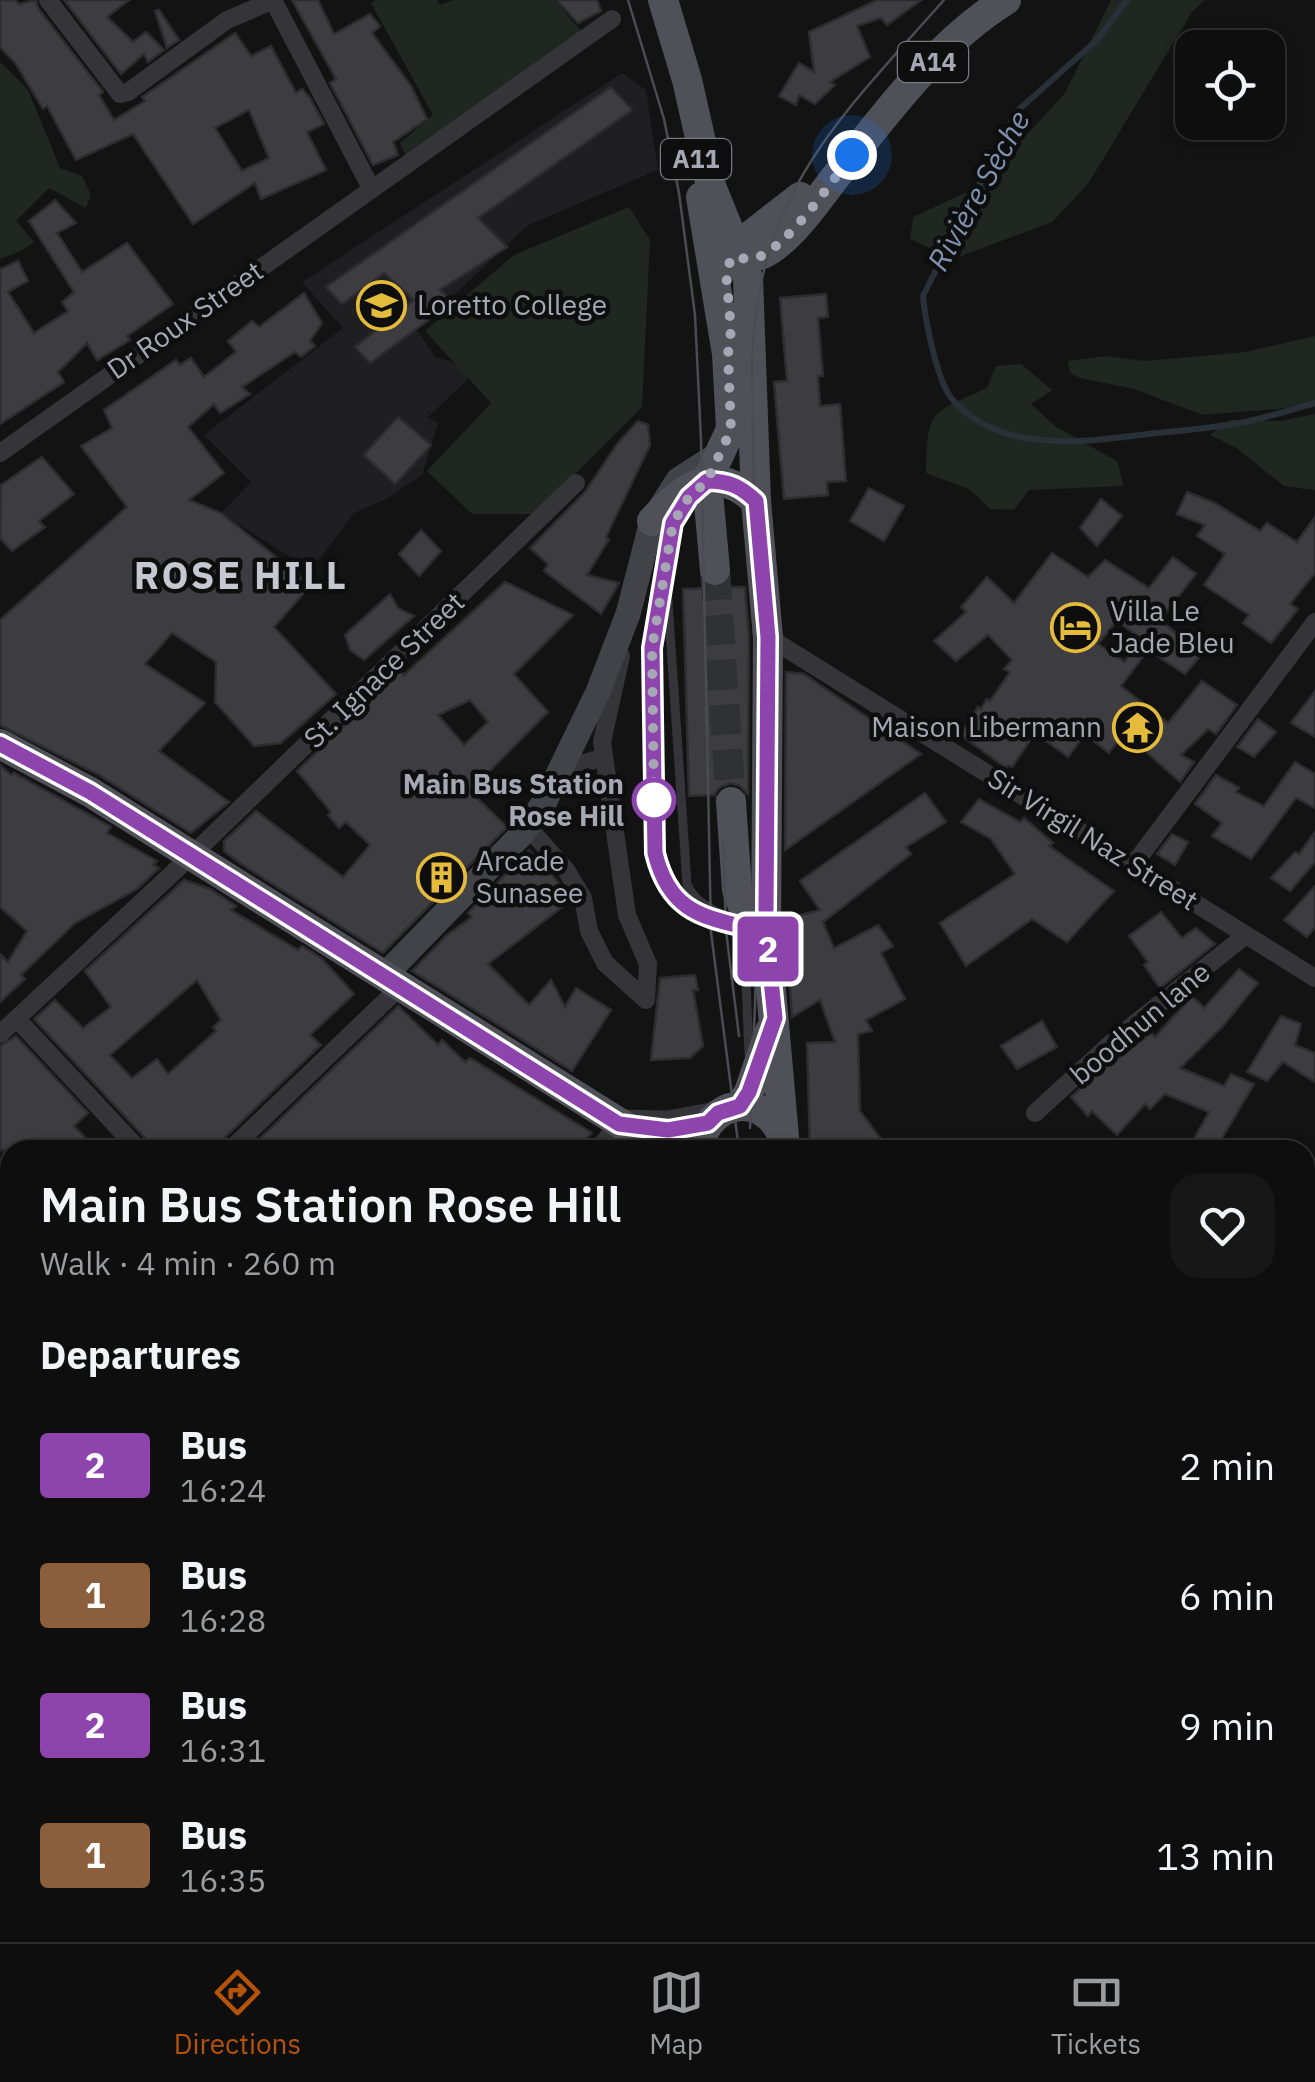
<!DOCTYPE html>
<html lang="en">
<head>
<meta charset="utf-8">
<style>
	body { margin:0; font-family:"IBM Plex Sans",sans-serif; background:#171718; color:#f1f3f6; height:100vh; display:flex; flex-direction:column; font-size:38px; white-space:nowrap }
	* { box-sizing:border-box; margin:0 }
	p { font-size:32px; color:#9b9c9e }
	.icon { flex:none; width:55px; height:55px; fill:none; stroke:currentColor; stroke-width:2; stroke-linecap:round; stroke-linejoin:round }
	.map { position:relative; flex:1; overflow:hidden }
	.panel { position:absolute; left:0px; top:1140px; width:1315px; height:802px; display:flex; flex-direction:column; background:#0e0e0f; border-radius:30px 30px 0 0; box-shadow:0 5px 15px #0003,0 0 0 2px #2e2e2f }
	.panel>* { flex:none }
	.badge { padding:0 20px; border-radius:8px; font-size:35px; line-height:65px }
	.buttons { position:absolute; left:1175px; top:30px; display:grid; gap:20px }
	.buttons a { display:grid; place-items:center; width:110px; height:110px; border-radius:20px; background:#0e0e0f; box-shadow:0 5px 15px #0003,0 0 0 2px #2e2e2f; font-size:50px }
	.you { position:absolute; width:50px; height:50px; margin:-25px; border:8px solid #fff; border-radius:50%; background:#1a73e8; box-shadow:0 0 0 15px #1a73e833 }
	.map>.badge { position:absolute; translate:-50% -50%; box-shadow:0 0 0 5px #fff }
	h2 { padding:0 40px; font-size:38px; line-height:90px }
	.round { display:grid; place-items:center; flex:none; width:105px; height:105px; border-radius:30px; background:#171718 }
	.headline { display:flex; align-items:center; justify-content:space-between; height:170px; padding:0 40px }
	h1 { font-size:48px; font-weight:600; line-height:75px }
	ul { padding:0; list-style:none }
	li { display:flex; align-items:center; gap:30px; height:130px; padding:0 40px }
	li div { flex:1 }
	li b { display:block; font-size:38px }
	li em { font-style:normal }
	li .badge { min-width:110px; font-weight:700; text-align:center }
	.dock { display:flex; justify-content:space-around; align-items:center; height:140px; border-top:2px solid #2e2e2f; background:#0e0e0f; font-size:28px; color:#9b9c9e }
	.dock a { display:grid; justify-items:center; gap:5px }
	.dock .active { color:#b45309 }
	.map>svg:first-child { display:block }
	.built { fill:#1f1f21 }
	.green { fill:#1f2720 }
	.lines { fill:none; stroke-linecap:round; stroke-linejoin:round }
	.stream { stroke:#2a3037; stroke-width:6 }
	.building { fill:#3d3d41; stroke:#2d2d30; stroke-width:2.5; fill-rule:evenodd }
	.primary-tunnel { stroke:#303134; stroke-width:30; stroke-dasharray:30 15; stroke-linecap:butt }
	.lane { stroke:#343439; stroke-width:9 }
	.street { stroke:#343439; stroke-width:18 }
	.secondary { stroke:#424349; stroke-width:25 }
	.primary { stroke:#505158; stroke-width:30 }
	.tram { stroke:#4b4c52; stroke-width:2.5 }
	.line-casing { stroke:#fff; stroke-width:22 }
	.line { stroke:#8e44ad; stroke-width:15 }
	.walk { stroke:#a5a8b4; stroke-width:10; stroke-dasharray:0 18 }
	.stop-dot { fill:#fff; stroke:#8e44ad; stroke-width:5 }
	.labels { text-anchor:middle; stroke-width:9; stroke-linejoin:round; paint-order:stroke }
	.shield { fill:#0e0e0f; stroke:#787a82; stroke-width:2.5 }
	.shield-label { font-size:25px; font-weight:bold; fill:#a5a8b4 }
	.poi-label { font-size:28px; fill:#a5a8b4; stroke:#0e0e0f; text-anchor:start }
	.street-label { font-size:28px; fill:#a5a8b4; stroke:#0e0e0f }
	.stop-label { font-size:28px; font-weight:bold; fill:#a5a8b4; stroke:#0e0e0f; text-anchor:end }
	.water-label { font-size:30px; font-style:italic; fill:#7e92ad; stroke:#0e0e0f }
	.district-label { font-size:38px; font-weight:bold; letter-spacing:2.5px; fill:#c6c7d0; stroke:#0e0e0f }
</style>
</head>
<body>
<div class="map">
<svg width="1315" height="1942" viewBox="0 0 1315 1942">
	<rect width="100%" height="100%" fill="#131314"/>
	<polygon class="built" points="622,73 646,90 658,170 528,225 417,330 435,357 478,370 428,417 438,423 422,475 388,498 354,513 311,570 221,513 251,482 204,435 343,328 302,282"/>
	<g class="green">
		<polygon points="376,0 437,0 440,5 453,0 555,0 582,32 406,156 400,143 433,115 371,3"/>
		<polygon points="1111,0 1205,0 1192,12 1088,184 1052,222 953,259 910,239 913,217 980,186 1065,93"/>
		<polygon points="0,62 28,90 60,168 82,176 91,195 86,208 49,188 16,221 34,242 19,252 0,259"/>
		<polygon points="629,207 650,240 642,407 535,514 472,514 427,471 491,403 425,331 514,255"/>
		<polygon points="1315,336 1315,402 1299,407 1203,415 1134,389 1080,378 1070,373 1068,361 1106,356 1144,361 1246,352"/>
		<path d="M1021 364 1052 390 1031 404 1055 426 1118 462 1123 486 1029 490 1014 510 990 509 971 490 926 473C928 408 929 414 987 388L996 366Z"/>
		<polygon points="1315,414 1315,490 1284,486 1235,447 1210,435 1230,420 1281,421"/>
		<polygon points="1115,1932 1127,1942 861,1942 860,1933"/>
	</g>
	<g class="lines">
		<path class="stream" d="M1127 0 1097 40 1016 112 923 296C925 320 937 381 952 399 1001 455 1083 442 1148 434 1176 431 1205 429 1233 424 1260 420 1288 411 1315 403"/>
	</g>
	<g class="building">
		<path d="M0 0H15L19 4 36 0 38 8 103 92 99 95 114 120 145 101 142 97 235 33 251 56 271 46 296 93 302 89 310 98 324 124 307 132 326 170 261 199 255 183 193 224 133 134 76 160 47 106 43 109 16 64 0 47ZM249 110 269 158 242 171 215 128Z"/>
		<polygon points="64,0 129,0 107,17 133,42 146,32 164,50 148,62 144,54 121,74"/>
		<polygon points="292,0 318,0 334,34 370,14 380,26 372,33 411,86 427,119 393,142 398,155 373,165 330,83 336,79"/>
		<polygon points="557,0 597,0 601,11 578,23"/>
		<polygon points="877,0 921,0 887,25 881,18 857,26 870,57 830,82 835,85 815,104 799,95 796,105 779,96 799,63 814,72 809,32"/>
		<polygon points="159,10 179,40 167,48 155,11"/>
		<polygon points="611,87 632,110 478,218 507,247 440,290 453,302 370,363 355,347 414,300 384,273 342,304 326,287"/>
		<polygon points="55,200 76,223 57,233 82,272 127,243 173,304 127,336 130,340 97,360 87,343 58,372 64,382 0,424 0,269 18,261 28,281 8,292 34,333 68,311 62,302 74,292 29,221"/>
		<polygon points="304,293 322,323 310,341 315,346 301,357 295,352 242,387 250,394 220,413 214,404 188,427 224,473 189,500 221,513 311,585 274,627 336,694 281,743 254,746 215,702 216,662 172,633 145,664 205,703 159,751 229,802 191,833 99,775 0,725 0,620 127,507 81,446 112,428 104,410 176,360 180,365 191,358 204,377 236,352 228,341 252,321 259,327"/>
		<polygon points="826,294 828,317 818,318 823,376 818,376 820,406 840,404 846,481 827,482 828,495 784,499 774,382 787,381 780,298"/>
		<polygon points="398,417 431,445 395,484 364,455"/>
		<polygon points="638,421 648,425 650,445 606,537 609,539 587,575 619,583 601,614 544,571 548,564 530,548 585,492 617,444"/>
		<polygon points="42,457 74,494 39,521 45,527 12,551 0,538 1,485"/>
		<polygon points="869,488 904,506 884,541 850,521"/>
		<polygon points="1187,492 1215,503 1260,531 1267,523 1297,542 1315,517 1315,573 1290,604 1298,609 1271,643 1243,623 1249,615 1204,585 1225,554 1197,536 1205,525 1177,514"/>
		<polygon points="1101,499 1122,516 1097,546 1080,528"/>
		<polygon points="421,530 441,551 419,576 399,554"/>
		<path d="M1052 553 1088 577 1105 560 1149 588 1173 557 1196 574 1160 620 1186 641 1194 630 1210 644 1185 674 1148 650 1121 686 1168 723 1202 681 1237 705 1216 734 1208 729 1181 755 1194 762 1180 782 1124 732 1109 753 1085 734 1068 757 1035 733 1012 767 1008 765 1006 768 961 735 978 707 981 709 987 699 990 701 1010 672 1004 669 1012 660 988 635 956 661 934 641 966 612 961 607 987 577 1014 603ZM1117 621 1138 636 1125 662 1098 644Z"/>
		<path d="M505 582 573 615 514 674 548 712 470 791 507 827 383 953 247 868 224 851V841L256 811 343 877 370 845 346 822 339 828 328 815 331 812 297 771 400 671 404 675ZM470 700 488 722 464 745 438 715Z"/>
		<polygon points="734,587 745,587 749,638 748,794 740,786 731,783 720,787 714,795 689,796 683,589"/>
		<polygon points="390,594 398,608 414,616 364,660 350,650 345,635"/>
		<polygon points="786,672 804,674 921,754 785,850"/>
		<polygon points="1315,691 1315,737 1291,723"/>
		<polygon points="1258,719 1276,732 1254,757 1237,747"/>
		<polygon points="1295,762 1315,774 1315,808 1296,798 1251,859 1212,836 1222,823 1195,804 1216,775 1239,788 1236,792 1264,806"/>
		<polygon points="0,765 11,775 14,773 111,827 107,833 157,861 153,865 159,868 137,889 75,923 21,975 25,979 0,1002 0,954 8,962 27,931 0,907"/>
		<polygon points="925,793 946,822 906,847 911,854 823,922 834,948 878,925 893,946 881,953 905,999 866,1020 872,1031 858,1034 860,1111 889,1150 810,1150 807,1043 835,1042 820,1000 792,1017 785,919 820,910 800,881"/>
		<polygon points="979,799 1020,822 1024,818 1053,843 1049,846 1114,891 1067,942 1032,919 966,966 940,923 1015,874 991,839 961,822"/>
		<polygon points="1315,832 1315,862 1290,891 1271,878 1295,852 1299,854"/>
		<polygon points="1172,834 1188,842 1175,865 1157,854"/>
		<polygon points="529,850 559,883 570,901 488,964 529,1005 551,980 565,1007 576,988 611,1010 572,1071 412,971 447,935 472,917 468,913"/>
		<path d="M184 880 210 889 236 906 231 910 298 950 302 946 321 958 354 994 310 1035 321 1045 221 1141 218 1150H151L148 1141 34 1019 55 1000 83 1028 111 1007 85 971ZM197 980 221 1020 213 1027 216 1031 168 1074 157 1059 132 1078 110 1055Z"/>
		<polygon points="1315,886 1315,927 1307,937 1284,920"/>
		<polygon points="1161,912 1182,938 1196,928 1215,944 1160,988 1144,965 1148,962 1129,936"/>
		<polygon points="1239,969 1258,983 1223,1026 1180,1068 1224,1086 1231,1074 1254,1084 1215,1150 1188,1150 1209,1112 1165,1094 1150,1109 1145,1104 1117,1135 1092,1111 1088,1116 1071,1097 1114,1058 1116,1060 1151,1033 1155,1037 1192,996 1204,1008"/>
		<polygon points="695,975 698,990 693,990 703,1046 690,1058 651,1060 660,978"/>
		<polygon points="398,1006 438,1045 442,1040 465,1062 470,1058 592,1133 574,1150 248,1150"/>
		<polygon points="1281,1016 1301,1024 1295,1045 1315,1053 1315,1082 1283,1062 1267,1081 1247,1072"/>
		<polygon points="1042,1021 1057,1047 1017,1069 1001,1046"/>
		<polygon points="16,1036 88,1113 74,1126 97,1150 0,1150 0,1046"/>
	</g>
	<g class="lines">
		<polyline class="primary-tunnel" points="715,570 731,802"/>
		<g class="lane">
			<path d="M681 508 673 523 652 647 655 853C665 898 685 913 729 923"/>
			<path d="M666 572 687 884C700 914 733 910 744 935L749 1054"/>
			<polyline points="622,1114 668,1115 711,1107"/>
			<polyline points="1141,1932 1152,1942"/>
		</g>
		<g class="street">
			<polyline points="48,0 120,94 128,92 227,20 274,0"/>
			<polyline points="273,0 371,188"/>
			<polyline points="0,453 612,19"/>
			<polyline points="768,637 1315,978"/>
			<polyline points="561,770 604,757"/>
			<polyline points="527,826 566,870 583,898 589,931 605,963 646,1000 648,964 627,915 602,742 621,656"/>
			<polyline points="1134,864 1315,622"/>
			<polyline points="17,1019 139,1150"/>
			<polyline points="0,1034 191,856 576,483"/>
			<polyline points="1035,1113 1118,1037 1246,935"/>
			<polyline points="230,1150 400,987"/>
			<polyline points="597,1150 619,1124"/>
			<polyline points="0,1355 10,1346"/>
			<polyline points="0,1532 10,1544"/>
			<polyline points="0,1700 10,1691"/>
			<polyline points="367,1932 376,1942"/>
			<polyline points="805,1932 806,1942"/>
			<polyline points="103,1942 113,1932"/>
			<polyline points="496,1942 507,1932"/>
		</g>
		<g class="secondary">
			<polyline points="383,977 522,834 545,801 598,692 628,614 652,521 678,480 720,453"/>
			<polyline points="1305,1242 1315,1233"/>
			<polyline points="0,1597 10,1595"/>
			<polyline points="845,1932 846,1942"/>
		</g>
		<g class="primary">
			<polyline points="663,0 687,80 711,186 748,278 756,501 768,637 766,933 784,1137"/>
			<polyline points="701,197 727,354 731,429 707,481 715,570"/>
			<path d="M726 256C742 258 755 260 770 250 799 230 819 197 841 170 889 109 940 41 1006 0"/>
			<polyline points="729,263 737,246 800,197"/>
			<path d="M652 521C684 485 715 463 756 501"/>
			<polyline points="0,744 90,792 663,1150"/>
			<polyline points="731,802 737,890 742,904 766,933"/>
			<polyline points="740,1106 749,1092 770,1031"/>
			<path d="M698 1150C707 1098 766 1089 784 1140"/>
			<polyline points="1305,1535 1315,1541"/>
		</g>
		<g class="tram">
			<polyline points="628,0 664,119 679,193 695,315 701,440 711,932 739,1150"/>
			<polyline points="723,837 726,931 739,1036"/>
			<path d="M750 1128 760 879 752 364C757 192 838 120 944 0"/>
			<polyline points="811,1932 812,1942"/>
			<polyline points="828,1932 828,1942"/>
		</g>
	</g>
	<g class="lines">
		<defs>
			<path id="line" d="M0 744 90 792 619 1124 668 1130 708 1123 718 1113 740 1106 749 1092 775 1018 766 933C711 917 671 919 655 853L652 648 673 523 689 497 707 481C729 481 740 486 756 501L768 637 766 910"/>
		</defs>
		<use href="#line" class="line-casing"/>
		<use href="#line" class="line"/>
		<path class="walk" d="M654 800 652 648 673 523 689 497 707 481 731 430 728 354 731 330 726 271 732 257C739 258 749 260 756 258 786 249 832 181 852 155"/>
	</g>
	<defs>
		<symbol id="school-ring" viewBox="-11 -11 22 22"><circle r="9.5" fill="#0e0e0f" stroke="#e4bb3a" stroke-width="1.5"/><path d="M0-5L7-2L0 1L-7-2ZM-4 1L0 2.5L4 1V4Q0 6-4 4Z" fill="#e4bb3a"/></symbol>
		<symbol id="hotel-ring" viewBox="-11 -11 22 22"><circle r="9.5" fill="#0e0e0f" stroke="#e4bb3a" stroke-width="1.5"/><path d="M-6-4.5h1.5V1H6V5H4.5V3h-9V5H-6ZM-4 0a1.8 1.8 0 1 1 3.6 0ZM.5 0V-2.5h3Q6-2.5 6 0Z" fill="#e4bb3a"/></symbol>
		<symbol id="temple-ring" viewBox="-11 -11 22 22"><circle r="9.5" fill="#0e0e0f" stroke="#e4bb3a" stroke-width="1.5"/><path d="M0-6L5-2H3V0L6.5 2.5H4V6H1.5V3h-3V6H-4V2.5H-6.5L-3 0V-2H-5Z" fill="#e4bb3a"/></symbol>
		<symbol id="building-ring" viewBox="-11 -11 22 22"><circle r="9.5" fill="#0e0e0f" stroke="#e4bb3a" stroke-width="1.5"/><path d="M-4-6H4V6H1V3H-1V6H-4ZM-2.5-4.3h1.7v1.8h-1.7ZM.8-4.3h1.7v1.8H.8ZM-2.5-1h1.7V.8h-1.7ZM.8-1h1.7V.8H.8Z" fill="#e4bb3a"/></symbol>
	</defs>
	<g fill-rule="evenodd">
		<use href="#school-ring" x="354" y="278" width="55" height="55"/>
		<use href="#hotel-ring" x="1048" y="600" width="55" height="55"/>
		<use href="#temple-ring" x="1110" y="700" width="55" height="55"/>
		<use href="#building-ring" x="414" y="850" width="55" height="55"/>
	</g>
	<circle class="stop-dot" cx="654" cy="800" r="20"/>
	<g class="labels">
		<g class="shield">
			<rect x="898" y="42" width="70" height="40" rx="8"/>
			<rect x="661" y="139" width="70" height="40" rx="8"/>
		</g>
		<g class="shield-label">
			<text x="933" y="71">A14</text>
			<text x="696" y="168">A11</text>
		</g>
		<g class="poi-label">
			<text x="417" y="315">Loretto College</text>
			<text x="1110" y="621">Villa Le<tspan x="1110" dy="32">Jade Bleu</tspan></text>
			<text x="1102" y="737" text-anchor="end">Maison Libermann</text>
			<text x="476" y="871">Arcade<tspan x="476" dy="32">Sunasee</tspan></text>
		</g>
		<g class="street-label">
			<text transform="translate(185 320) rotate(-35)" y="10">Dr Roux Street</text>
			<text transform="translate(384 670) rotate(-44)" y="10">St. Ignace Street</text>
			<text transform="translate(1093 839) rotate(32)" y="10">Sir Virgil Naz Street</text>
			<text transform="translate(1140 1023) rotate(-40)" y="10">boodhun lane</text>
		</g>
		<g class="stop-label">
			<text x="624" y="794">Main Bus Station<tspan x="624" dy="32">Rose Hill</tspan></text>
		</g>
		<g class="water-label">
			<text transform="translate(979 191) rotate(-61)" y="10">Rivière Sèche</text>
		</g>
		<g class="district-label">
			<text x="241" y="589">ROSE HILL</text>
		</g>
	</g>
</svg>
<div class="buttons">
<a><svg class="icon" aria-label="locate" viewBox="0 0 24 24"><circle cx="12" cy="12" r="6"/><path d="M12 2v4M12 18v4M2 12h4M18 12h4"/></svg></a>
</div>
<div class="you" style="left:852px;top:155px"></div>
<b class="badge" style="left:768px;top:949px;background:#8e44ad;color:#fff">2</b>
<section class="panel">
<div class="headline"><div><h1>Main Bus Station Rose Hill</h1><p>Walk · 4 min · 260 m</p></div><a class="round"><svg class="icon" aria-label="heart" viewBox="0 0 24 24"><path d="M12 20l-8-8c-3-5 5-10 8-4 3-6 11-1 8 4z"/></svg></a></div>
<h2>Departures</h2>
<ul>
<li><span class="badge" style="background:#8e44ad;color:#fff">2</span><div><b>Bus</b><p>16:24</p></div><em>2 min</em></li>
<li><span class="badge" style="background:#8b5e3c;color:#fff">1</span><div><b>Bus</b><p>16:28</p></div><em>6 min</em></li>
<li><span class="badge" style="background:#8e44ad;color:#fff">2</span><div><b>Bus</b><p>16:31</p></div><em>9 min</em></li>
<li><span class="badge" style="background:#8b5e3c;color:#fff">1</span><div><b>Bus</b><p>16:35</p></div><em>13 min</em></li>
</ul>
</section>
</div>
<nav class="dock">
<a class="active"><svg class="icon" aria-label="directions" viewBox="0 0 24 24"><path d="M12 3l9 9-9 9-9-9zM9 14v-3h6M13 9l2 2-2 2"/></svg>Directions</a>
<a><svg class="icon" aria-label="map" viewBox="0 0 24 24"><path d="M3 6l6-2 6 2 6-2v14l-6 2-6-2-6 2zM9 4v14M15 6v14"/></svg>Map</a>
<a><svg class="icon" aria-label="tickets" viewBox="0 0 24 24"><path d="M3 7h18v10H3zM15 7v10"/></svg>Tickets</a>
</nav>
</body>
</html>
